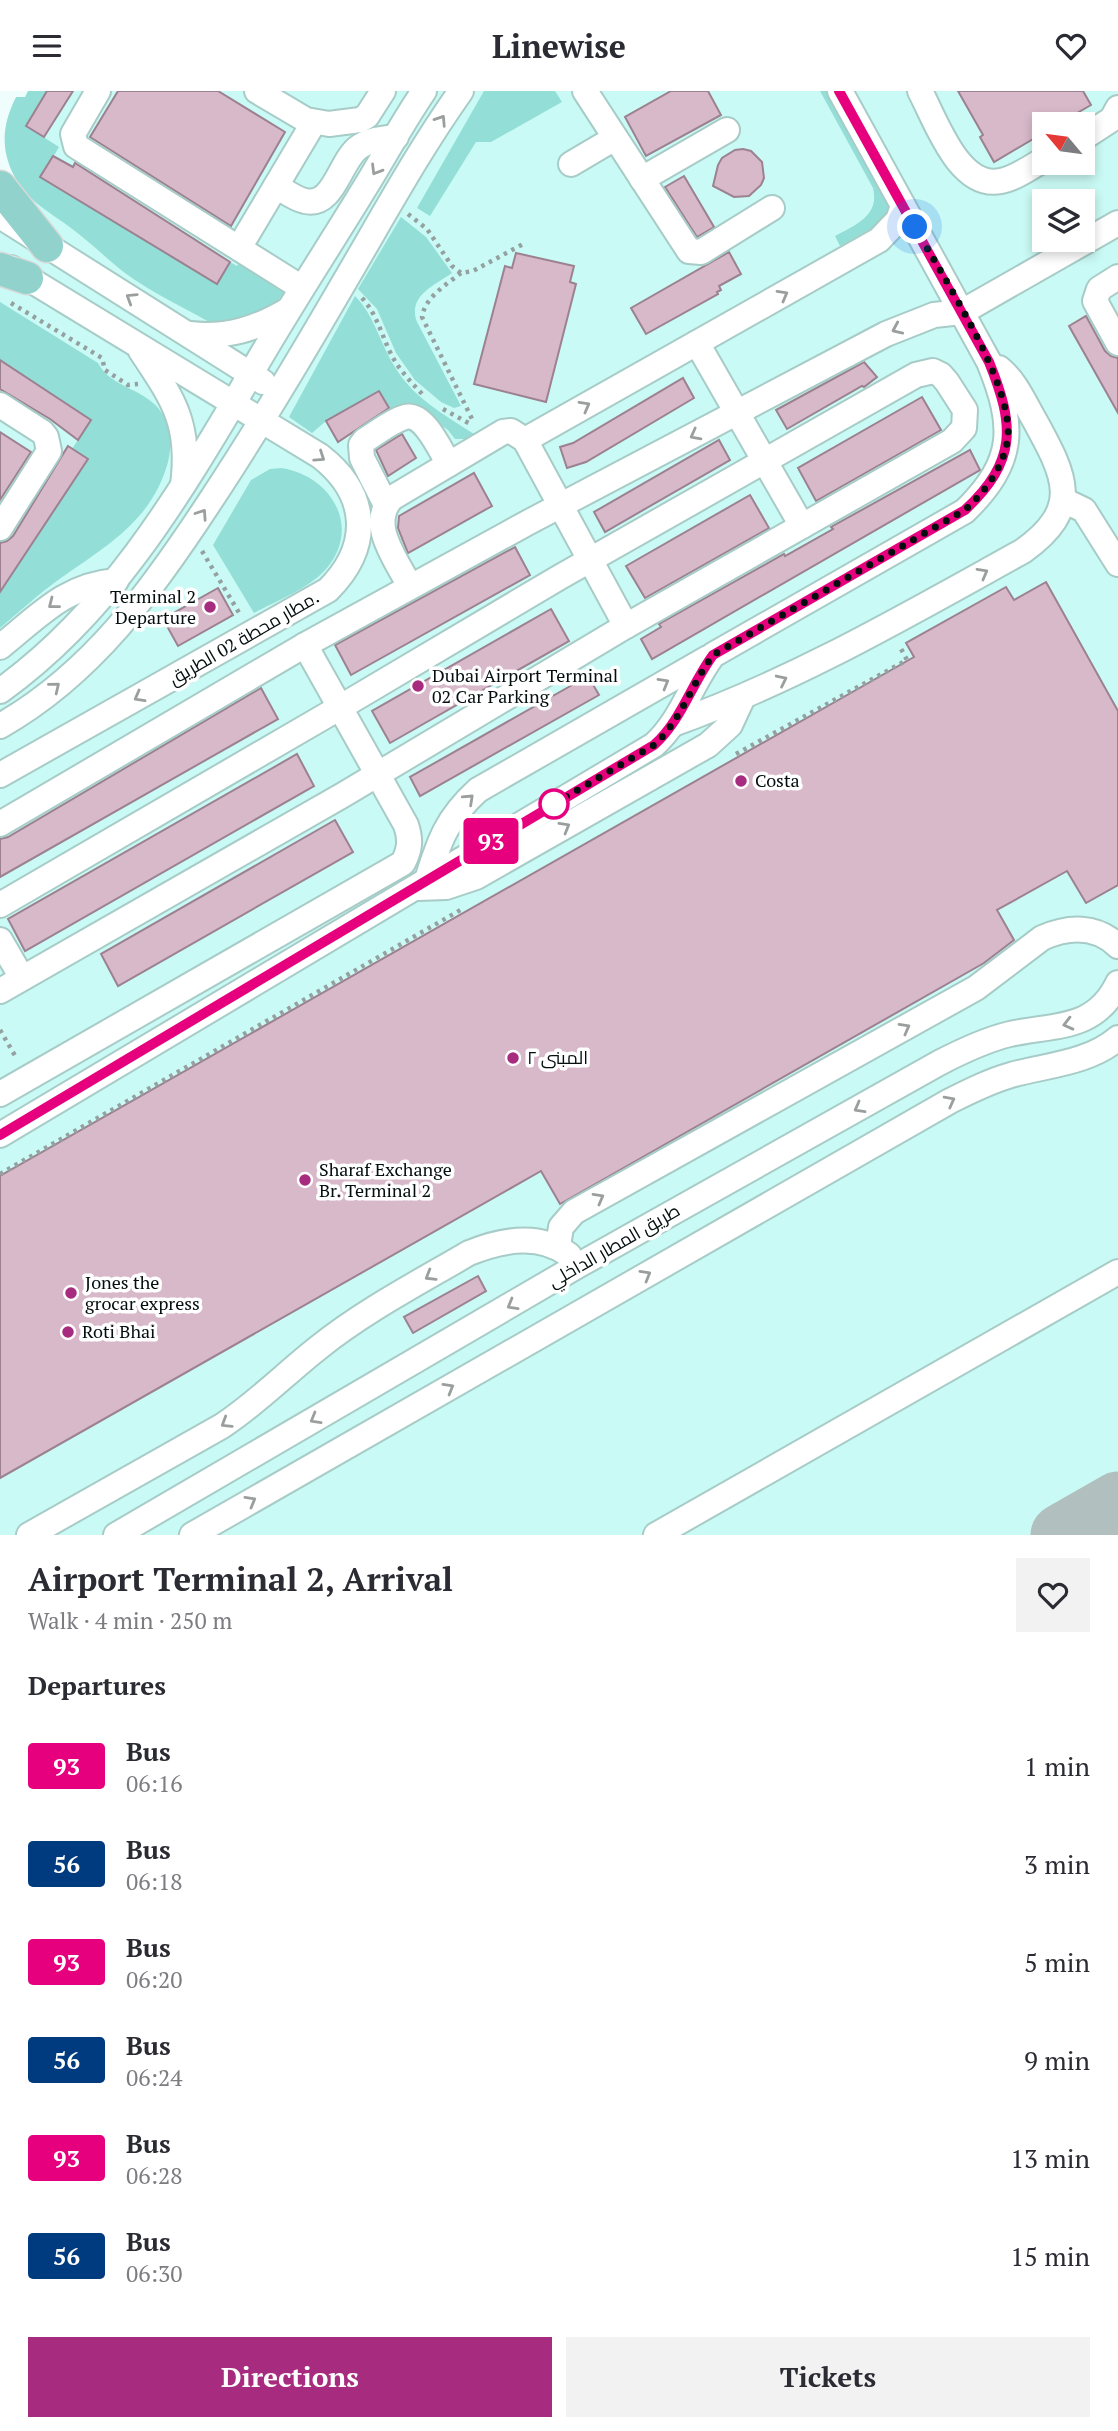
<!DOCTYPE html>
<html lang="en">
<head>
<meta charset="utf-8">
<style>
	body { margin:0; font-family:"PT Serif",Cairo,serif; background:#f2f2f3; color:#2b2b33; height:100vh; display:flex; flex-direction:column; font-size:26px; white-space:nowrap }
	* { box-sizing:border-box; margin:0 }
	p { font-size:23px; color:#7c7c81 }
	.icon { flex:none; width:38px; height:38px; fill:none; stroke:currentColor; stroke-width:2; stroke-linecap:round; stroke-linejoin:round }
	.map { position:relative; height:1444px; overflow:hidden }
	.sheet { display:flex; flex-direction:column; background:#fff; flex:1 }
	.sheet>* { flex:none }
	.badge { padding:0 14px; border-radius:5px; font-size:24px; line-height:46px }
	.needle { width:46px; rotate:299deg }
	.buttons { position:absolute; left:1032px; top:21px; display:grid; gap:14px }
	.buttons a { display:grid; place-items:center; width:63px; height:63px; border-radius:0px; background:#fff; box-shadow:0 4px 10px #0003; font-size:35px }
	.you { position:absolute; width:35px; height:35px; margin:-18px; border:5px solid #fff; border-radius:50%; background:#1a73e8; box-shadow:0 0 0 10px #1a73e833 }
	.map>.badge { position:absolute; translate:-50% -50%; box-shadow:0 0 0 4px #fff }
	h2 { padding:0 28px; font-size:26px; line-height:63px }
	.round { display:grid; place-items:center; flex:none; width:74px; height:74px; border-radius:0px; background:#f2f2f3 }
	.summary { display:flex; align-items:center; justify-content:space-between; height:119px; padding:0 28px }
	h1 { font-size:33px; font-weight:600; line-height:52px }
	.button { display:flex; gap:14px; margin-top:auto; padding:14px 28px }
	.button a { flex:1; height:80px; border-radius:0px; background:#a72c7f; color:#fff; font-size:28px; font-weight:600; line-height:80px; text-align:center }
	.button a+a { background:#f2f2f3; color:#2b2b33 }
	ul { padding:0; list-style:none }
	li { display:flex; align-items:center; gap:21px; height:98px; padding:0 28px }
	li div { flex:1 }
	li b { display:block; font-size:26px }
	li em { font-style:normal }
	li .badge { min-width:77px; font-weight:700; text-align:center }
	header { display:flex; justify-content:space-between; align-items:center; height:91px; padding:0 28px; background:#fff; font-size:32px; font-weight:600 }
	.map>svg:first-child { display:block }
	.built { fill:#cafaf5; fill-rule:evenodd }
	.green { fill:#93ded6 }
	.lines { fill:none; stroke-linecap:round; stroke-linejoin:round }
	.taxiway { stroke:#b1bfbe; stroke-width:63 }
	.building { fill:#d7b9ca; stroke:#9c8190; stroke-width:2 }
	.minor-casing { stroke:#a7ccc7; stroke-width:28 }
	.major-casing { stroke:#d7d8d8; stroke-width:35 }
	.path { stroke:#94a1a0; stroke-width:4.5; stroke-dasharray:3.5 5; stroke-linecap:butt }
	.minor { stroke:#fff; stroke-width:24 }
	.major { stroke:#91d2cd; stroke-width:32 }
	.oneway { stroke:#9a9f9e }
	.line-casing { stroke:#fff; stroke-width:16 }
	.line { stroke:#e6007e; stroke-width:10 }
	.walk { stroke:#030e0d; stroke-width:7; stroke-dasharray:0 12.6 }
	.poi-dot { fill:#a72c7f; stroke:#fff; stroke-width:2.5 }
	.stop-dot { fill:#fff; stroke:#e6007e; stroke-width:3.5 }
	.labels { text-anchor:middle; stroke-width:7; stroke-linejoin:round; paint-order:stroke }
	.poi-label { font-size:18px; fill:#030e0d; stroke:#fff; text-anchor:start }
	.street-label { font-size:18px; fill:#030e0d; stroke:#fff }
</style>
</head>
<body>
<header><svg class="icon" aria-label="menu" viewBox="0 0 24 24"><path d="M4 6h16M4 12h16M4 18h16"/></svg>Linewise<svg class="icon" aria-label="heart" viewBox="0 0 24 24"><path d="M12 20l-8-8c-3-5 5-10 8-4 3-6 11-1 8 4z"/></svg></header>
<div class="map">
<svg width="1118" height="1444" viewBox="0 0 1118 1444">
	<rect width="100%" height="100%" fill="#effefc"/>
	<path class="built" d="M47 0H1118V1444H0V117L43 47 26 35ZM1045 33H1083V72H1045ZM1045 110H1083V149H1045Z"/>
	<g class="green">
		<path d="M28 0H47L26 35 59 56 41 87 216 192 230 171 237 175 239 171 286 199 272 217 222 234 209 231C181 215 151 201 125 182 107 168 90 151 71 137 54 124 30 111 18 92 0 62 1 36 16 6H25Z"/>
		<polygon points="484,0 555,0 562,11 491,51 476,51 430,125 417,117"/>
		<path d="M820 0H835L890 116 881 132 840 155 835 145C855 134 880 125 873 97Z"/>
		<path d="M401 126 426 146 452 182C435 194 407 205 417 231L461 315 454 317 441 311 415 289 396 262 377 218 358 198Z"/>
		<path d="M355 205C375 225 380 253 395 276 413 307 445 324 474 343L465 348H455L448 339 410 312 391 320 379 300 326 330 312 342 289 326Z"/>
		<path d="M0 211 98 272C111 298 148 297 163 324 171 338 172 355 168 371 151 433 102 457 54 492 35 506 18 522 0 537V501L87 368 72 358 91 329 0 269Z"/>
		<path d="M281 377C330 384 362 435 327 477 309 498 278 509 254 522L213 454 251 389 270 378Z"/>
	</g>
	<g class="lines">
		<polyline class="taxiway" points="1062,1444 1118,1412"/>
	</g>
	<g class="building">
		<polygon points="47,0 73,0 44,46 26,35"/>
		<polygon points="118,0 218,0 285,41 231,135 90,46"/>
		<polygon points="671,0 708,0 721,24 646,65 625,26"/>
		<polygon points="958,0 1083,0 1091,14 1058,33 1045,33 1045,41 994,71 980,46 983,44"/>
		<polygon points="743,58 751,60 762,71 764,87 761,94 749,105 734,106 713,95 718,74 722,67 735,59"/>
		<polygon points="53,65 73,76 75,72 230,171 217,193 40,86"/>
		<polygon points="684,85 714,136 697,146 665,96"/>
		<polygon points="729,161 741,183 719,195 721,199 717,201 718,203 646,243 631,217"/>
		<polygon points="516,162 574,175 570,191 576,193 546,311 474,293 505,175 512,177"/>
		<polygon points="1086,225 1105,260 1111,265 1118,267 1118,322 1069,235"/>
		<polygon points="0,269 91,329 78,349 50,328 0,298"/>
		<polygon points="864,271 877,286 864,296 862,295 787,338 776,319"/>
		<polygon points="683,287 694,307 586,371 567,377 560,356 573,352"/>
		<polygon points="379,300 389,317 338,351 326,330"/>
		<polygon points="922,306 941,339 816,410 798,377"/>
		<polygon points="0,341 31,361 0,409"/>
		<polygon points="402,343 416,367 388,385 376,359"/>
		<polygon points="719,349 730,369 605,441 594,421"/>
		<polygon points="68,355 88,368 0,501 0,452 7,450 13,445"/>
		<polygon points="970,359 980,379 652,568 641,548 661,536 659,533 784,463 785,465 833,438 831,436"/>
		<polygon points="474,382 492,415 408,462 398,437 399,425"/>
		<polygon points="750,404 769,437 645,507 626,475"/>
		<polygon points="515,456 530,484 351,584 335,554"/>
		<polygon points="1046,491 1118,620 1118,794 1086,812 1067,780 997,819 1014,849 984,872 560,1113 541,1080 0,1387 0,1085 914,566 906,552 1006,496 1014,509"/>
		<polygon points="218,497 233,524 178,555 163,528"/>
		<polygon points="551,518 569,550 390,652 372,620"/>
		<polygon points="588,585 599,604 420,705 410,686"/>
		<polygon points="261,597 278,628 0,786 0,748 8,746"/>
		<polygon points="297,663 314,695 25,860 8,828"/>
		<polygon points="335,729 353,761 118,895 101,863"/>
		<polygon points="478,1185 486,1200 413,1242 404,1226"/>
	</g>
	<g class="lines">
		<defs>
			<g id="minor">
				<polyline points="98,0 73,43 76,55 302,197"/>
				<polyline points="257,0 306,29 329,33 360,29 367,25 383,0"/>
				<polyline points="585,0 689,160 701,161 772,117"/>
				<path d="M920 0C936 30 959 99 1001 90 1016 87 1031 76 1045 68"/>
				<polyline points="1083,47 1112,28 1118,17"/>
				<polyline points="571,73 615,47"/>
				<polyline points="642,88 727,39"/>
				<path d="M276 95C285 100 295 108 305 110 334 117 340 69 359 56 370 48 383 48 396 46"/>
				<polyline points="0,125 263,291"/>
				<polyline points="239,157 314,31"/>
				<polyline points="1118,186 1099,198 1095,210 1118,252"/>
				<path d="M190 243C227 247 256 238 288 219"/>
				<polyline points="697,252 802,435"/>
				<path d="M141 260C173 308 191 333 183 394"/>
				<polyline points="0,314 42,341 46,346 49,360 0,437"/>
				<polyline points="525,349 879,149 898,129 903,115"/>
				<polyline points="1063,409 1084,419 1118,473"/>
				<path d="M386 414 362 367 361 354 365 349C377 342 391 330 405 326 424 321 440 359 449 373"/>
				<path d="M410 496C397 469 367 433 392 407L503 341 511 340 525 349 626 535"/>
				<path d="M0 556C38 526 65 494 116 490"/>
				<path d="M0 600C112 520 180 402 249 286 286 221 327 159 366 95 385 64 403 31 424 0"/>
				<path d="M673 633C796 589 909 523 1023 460 1083 417 1065 385 1035 330 1024 311 1016 291 999 277"/>
				<path d="M0 635C92 583 152 499 209 412 256 341 299 269 342 195 381 129 417 62 461 0"/>
				<path d="M0 684 328 499C372 455 369 403 320 365L11 177"/>
				<polyline points="0,733 305,554 529,431 886,243 934,224 962,221 1118,132"/>
				<path d="M427 789C439 750 447 727 478 699L708 567"/>
				<polyline points="418,797 446,796 476,786 708,654 730,634 743,606"/>
				<polyline points="0,814 339,617 560,486 916,284 933,280 941,284 947,291 965,319 964,337 952,350 626,535 343,704 0,900"/>
				<polyline points="0,849 22,887"/>
				<path d="M0 1003 403 772C410 758 411 749 406 734L305 554"/>
				<path d="M0 1044 654 654C681 630 691 593 713 564L965 420C1016 370 1015 335 989 271L840 0"/>
				<path d="M558 1155 561 1136 574 1121 976 897 1042 847C1069 835 1096 834 1118 855"/>
				<path d="M29 1444 222 1335C257 1312 285 1283 318 1257 364 1220 418 1192 469 1162 501 1149 539 1141 569 1164"/>
				<path d="M116 1444 579 1174 939 972C962 960 985 949 1010 943 1055 933 1095 940 1118 892"/>
				<path d="M192 1444 950 1010C970 1000 990 990 1011 984 1047 974 1089 972 1118 947"/>
				<polyline points="656,1444 1118,1181"/>
			</g>
			<g id="major">
				<polyline points="0,96 47,155"/>
				<polyline points="0,178 27,187"/>
			</g>
		</defs>
		<use href="#minor" class="minor-casing"/>
		<use href="#major" class="major-casing"/>
		<g class="path">
			<polyline points="408,123 427,138 452,175 461,182 473,180 525,152"/>
			<path d="M461 182C446 194 425 206 422 226L474 332"/>
			<path d="M362 207C376 222 381 242 390 261 398 278 411 291 424 305"/>
			<polyline points="11,212 102,267 105,279 128,294 138,293"/>
			<polyline points="443,318 472,334"/>
			<polyline points="202,460 241,525"/>
			<polyline points="736,663 907,569 899,554"/>
			<polyline points="0,939 17,968"/>
			<polyline points="0,1083 464,817"/>
		</g>
		<use href="#minor" class="minor"/>
		<use href="#major" class="major"/>
	</g>
	<defs><path id="oneway-chevron" d="M-2-3.5L2.5 0L-2 3.5" fill="none" stroke-width="1.6" stroke-linecap="round" stroke-linejoin="round" transform="scale(1.75)"/></defs>
	<g class="oneway">
		<use href="#oneway-chevron" transform="translate(441 29) rotate(-57)"/>
		<use href="#oneway-chevron" transform="translate(376 79) rotate(121)"/>
		<use href="#oneway-chevron" transform="translate(783 204) rotate(-29)"/>
		<use href="#oneway-chevron" transform="translate(131 207) rotate(-148)"/>
		<use href="#oneway-chevron" transform="translate(897 238) rotate(156)"/>
		<use href="#oneway-chevron" transform="translate(585 315) rotate(-29)"/>
		<use href="#oneway-chevron" transform="translate(695 344) rotate(152)"/>
		<use href="#oneway-chevron" transform="translate(320 366) rotate(34)"/>
		<use href="#oneway-chevron" transform="translate(202 423) rotate(-56)"/>
		<use href="#oneway-chevron" transform="translate(983 482) rotate(-29)"/>
		<use href="#oneway-chevron" transform="translate(53 513) rotate(142)"/>
		<use href="#oneway-chevron" transform="translate(782 589) rotate(-26)"/>
		<use href="#oneway-chevron" transform="translate(664 592) rotate(-30)"/>
		<use href="#oneway-chevron" transform="translate(55 596) rotate(-39)"/>
		<use href="#oneway-chevron" transform="translate(139 606) rotate(151)"/>
		<use href="#oneway-chevron" transform="translate(469 708) rotate(-43)"/>
		<use href="#oneway-chevron" transform="translate(565 736) rotate(-30)"/>
		<use href="#oneway-chevron" transform="translate(1068 933) rotate(166)"/>
		<use href="#oneway-chevron" transform="translate(905 937) rotate(-29)"/>
		<use href="#oneway-chevron" transform="translate(950 1010) rotate(-28)"/>
		<use href="#oneway-chevron" transform="translate(859 1017) rotate(151)"/>
		<use href="#oneway-chevron" transform="translate(599 1107) rotate(-29)"/>
		<use href="#oneway-chevron" transform="translate(646 1184) rotate(-30)"/>
		<use href="#oneway-chevron" transform="translate(430 1185) rotate(149)"/>
		<use href="#oneway-chevron" transform="translate(512 1214) rotate(150)"/>
		<use href="#oneway-chevron" transform="translate(449 1297) rotate(-30)"/>
		<use href="#oneway-chevron" transform="translate(315 1328) rotate(150)"/>
		<use href="#oneway-chevron" transform="translate(226 1332) rotate(148)"/>
		<use href="#oneway-chevron" transform="translate(251 1410) rotate(-30)"/>
	</g>
	<g class="lines">
		<defs>
			<path id="line" d="M0 1044 654 654C681 630 691 594 713 564L965 419C1017 370 1015 335 989 271L839 0"/>
		</defs>
		<use href="#line" class="line-casing"/>
		<use href="#line" class="line"/>
		<path class="walk" d="M554 713 544 719 654 654C681 630 691 594 713 564L965 419C985 400 1001 380 1007 352 1018 299 942 185 915 136"/>
	</g>
	<g class="poi-dot">
		<circle cx="210" cy="516" r="7"/>
		<circle cx="418" cy="595" r="7"/>
		<circle cx="741" cy="690" r="7"/>
		<circle cx="513" cy="967" r="7"/>
		<circle cx="305" cy="1089" r="7"/>
		<circle cx="71" cy="1202" r="7"/>
		<circle cx="68" cy="1241" r="7"/>
	</g>
	<circle class="stop-dot" cx="554" cy="713" r="14"/>
	<g class="labels">
		<g class="poi-label">
			<text x="196" y="512" text-anchor="end">Terminal 2<tspan x="196" dy="21">Departure</tspan></text>
			<text x="432" y="591">Dubai Airport Terminal<tspan x="432" dy="21">02 Car Parking</tspan></text>
			<text x="755" y="696">Costa</text>
			<text x="527" y="973">المبنى ٢</text>
			<text x="319" y="1085">Sharaf Exchange<tspan x="319" dy="21">Br. Terminal 2</tspan></text>
			<text x="85" y="1198">Jones the<tspan x="85" dy="21">grocar express</tspan></text>
			<text x="82" y="1247">Roti Bhai</text>
		</g>
		<g class="street-label">
			<text transform="translate(244 547) rotate(-30)" y="6">مطار محطة 02 الطريق.</text>
			<text transform="translate(614 1155) rotate(-30)" y="6">طريق المطار الداخلي</text>
		</g>
	</g>
</svg>
<div class="buttons">
<a><svg class="needle" viewBox="-14 -14 28 28"><path d="M0-13l5 13h-10z" fill="#e53935"/><path d="M0 13l5-13h-10z" fill="#7c7c81"/></svg></a>
<a><svg class="icon" aria-label="layers" viewBox="0 0 24 24"><path d="M12 4l9 5-9 5-9-5zM3 14l9 5 9-5"/></svg></a>
</div>
<div class="you" style="left:915px;top:136px"></div>
<b class="badge" style="left:491px;top:750px;background:#e6007e;color:#fff">93</b>
</div>
<section class="sheet">
<div class="summary"><div><h1>Airport Terminal 2, Arrival</h1><p>Walk · 4 min · 250 m</p></div><a class="round"><svg class="icon" aria-label="heart" viewBox="0 0 24 24"><path d="M12 20l-8-8c-3-5 5-10 8-4 3-6 11-1 8 4z"/></svg></a></div>
<h2>Departures</h2>
<ul>
<li><span class="badge" style="background:#e6007e;color:#fff">93</span><div><b>Bus</b><p>06:16</p></div><em>1 min</em></li>
<li><span class="badge" style="background:#003b80;color:#fff">56</span><div><b>Bus</b><p>06:18</p></div><em>3 min</em></li>
<li><span class="badge" style="background:#e6007e;color:#fff">93</span><div><b>Bus</b><p>06:20</p></div><em>5 min</em></li>
<li><span class="badge" style="background:#003b80;color:#fff">56</span><div><b>Bus</b><p>06:24</p></div><em>9 min</em></li>
<li><span class="badge" style="background:#e6007e;color:#fff">93</span><div><b>Bus</b><p>06:28</p></div><em>13 min</em></li>
<li><span class="badge" style="background:#003b80;color:#fff">56</span><div><b>Bus</b><p>06:30</p></div><em>15 min</em></li>
</ul>
<div class="button"><a>Directions</a><a>Tickets</a></div>
</section>
</body>
</html>
